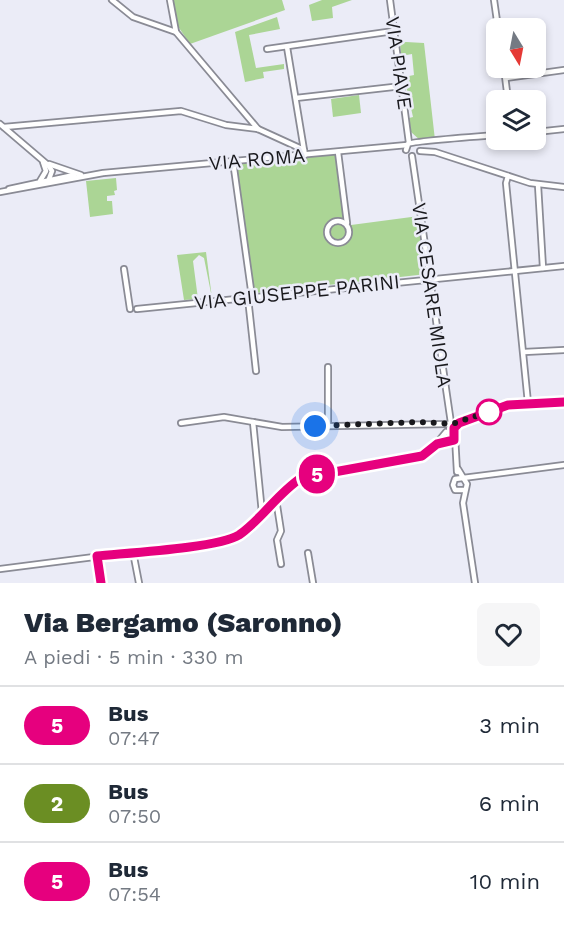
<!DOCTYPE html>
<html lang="it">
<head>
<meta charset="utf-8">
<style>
	body { margin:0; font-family:"Work Sans",sans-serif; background:#f6f6f7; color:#1f2937; height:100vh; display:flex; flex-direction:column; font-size:22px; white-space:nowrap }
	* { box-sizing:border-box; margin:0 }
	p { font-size:20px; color:#747a83 }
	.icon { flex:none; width:33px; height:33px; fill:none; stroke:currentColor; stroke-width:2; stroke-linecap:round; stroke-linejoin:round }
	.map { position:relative; height:583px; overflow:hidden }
	.panel { display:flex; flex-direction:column; background:#fff; flex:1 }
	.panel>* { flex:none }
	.badge { padding:0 12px; border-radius:20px; font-size:21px; line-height:39px }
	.needle { width:39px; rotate:170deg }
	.fabs { position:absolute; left:486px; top:18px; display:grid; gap:12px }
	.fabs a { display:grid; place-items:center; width:60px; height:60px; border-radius:9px; background:#fff; box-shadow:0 3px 9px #0003; font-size:30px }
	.you { position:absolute; width:30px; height:30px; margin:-15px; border:4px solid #fff; border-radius:50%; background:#1a73e8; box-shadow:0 0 0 9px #1a73e833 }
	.map>.badge { position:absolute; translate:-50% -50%; box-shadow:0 0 0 3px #fff }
	.round { display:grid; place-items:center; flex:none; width:63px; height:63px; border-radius:9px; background:#f6f6f7 }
	.headline { display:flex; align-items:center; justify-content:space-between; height:102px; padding:0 24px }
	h1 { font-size:28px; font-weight:800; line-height:45px }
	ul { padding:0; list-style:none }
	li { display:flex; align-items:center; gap:18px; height:78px; padding:0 24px; border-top:2px solid #e0e1e3 }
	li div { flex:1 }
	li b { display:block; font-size:22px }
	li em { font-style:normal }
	li .badge { min-width:66px; font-weight:700; text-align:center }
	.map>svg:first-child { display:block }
	.green { fill:#abd595 }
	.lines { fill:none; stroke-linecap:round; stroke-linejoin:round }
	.minor-casing { stroke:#8a8b95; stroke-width:8 }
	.minor { stroke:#fff; stroke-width:4.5 }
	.line-casing { stroke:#fff; stroke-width:14 }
	.line { stroke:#e6007e; stroke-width:9 }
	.walk { stroke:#19191d; stroke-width:6; stroke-dasharray:0 10.8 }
	.stop-dot { fill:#fff; stroke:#e6007e; stroke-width:3 }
	.labels { text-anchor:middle; stroke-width:5; stroke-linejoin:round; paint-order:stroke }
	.street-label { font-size:20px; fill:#19191d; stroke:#ebecf7 }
</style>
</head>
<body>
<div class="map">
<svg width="564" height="583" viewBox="0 0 564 583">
	<rect width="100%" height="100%" fill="#ebecf7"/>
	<g class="green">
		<polygon points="172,0 282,0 285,10 190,44 177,25"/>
		<polygon points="322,0 352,0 332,7 333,18 312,21 309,5"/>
		<polygon points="277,17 280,29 249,35 256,68 284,64 284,69 263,72 264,78 245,82 235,32"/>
		<polygon points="406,42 424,43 435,140 421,141 411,132 409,118 413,117 404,77 414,75 412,54 401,56 400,43"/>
		<polygon points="359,95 361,113 333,117 331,99"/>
		<polygon points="336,154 344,218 351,225 419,216 427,274 256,293 254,290 235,168 240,164"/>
		<polygon points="116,178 117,190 114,191 115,195 107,196 107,201 112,201 113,214 90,217 86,181"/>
		<polygon points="206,252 212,298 204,258 199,255 193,261 198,299 184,300 177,255"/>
	</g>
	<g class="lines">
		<defs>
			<g id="minor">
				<polyline points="112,0 133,17 176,32"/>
				<polyline points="170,0 176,32 258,129"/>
				<polyline points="390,0 409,143"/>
				<polyline points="494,0 498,28"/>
				<polyline points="287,47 304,150"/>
				<polyline points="267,49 394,31"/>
				<polyline points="504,68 508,100"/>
				<polyline points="506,78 564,70"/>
				<polyline points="296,98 402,86"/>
				<polyline points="0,124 48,165 52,171 49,179"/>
				<polyline points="4,127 181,111 226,125 258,129 304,150 305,155"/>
				<polyline points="536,132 564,129"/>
				<path d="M406 150 408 144C412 141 484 136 496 135"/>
				<polyline points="420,151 435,152 530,183 564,187"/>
				<polyline points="338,152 347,223"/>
				<polyline points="412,156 451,423"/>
				<polyline points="233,161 252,297"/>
				<polyline points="49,164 81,175"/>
				<polyline points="508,176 506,183 528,403"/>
				<polyline points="40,181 46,171 43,162"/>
				<polyline points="538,185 543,268"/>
				<polyline points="9,189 74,175"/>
				<polyline points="0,192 103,173 407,145"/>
				<circle cx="338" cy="232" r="11"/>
				<polyline points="124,269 130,309"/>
				<polyline points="248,298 256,371"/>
				<polyline points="137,309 564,266"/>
				<polyline points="524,352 564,350"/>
				<polyline points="328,367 328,425"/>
				<polyline points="253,422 262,513"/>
				<polyline points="181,423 224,417 282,427 448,424"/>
				<polyline points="450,423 455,436 457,472"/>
				<polyline points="452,424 508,405 564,402"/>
				<polyline points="437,444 454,440"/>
				<polyline points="458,469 467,484 463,503 475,583"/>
				<polyline points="465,490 455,490 453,485 455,479 564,465"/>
				<polyline points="276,499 281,531 277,540 281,564"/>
				<polyline points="133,552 139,583"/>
				<polyline points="308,553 313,583"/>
				<polyline points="97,556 101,583"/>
				<path d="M0 569 227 540C257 529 274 495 301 478L422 456 432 449 446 432"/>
			</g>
		</defs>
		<use href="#minor" class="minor-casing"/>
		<use href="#minor" class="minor"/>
	</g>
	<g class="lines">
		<defs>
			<path id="line" d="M101 583 97 556C126 553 219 548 239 535 262 519 277 494 301 478L422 456 437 444 454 440V428L459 423 508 405 564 402"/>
		</defs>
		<use href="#line" class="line-casing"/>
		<use href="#line" class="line"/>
		<polyline class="walk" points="315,426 420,422 452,424 494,410 489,412"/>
	</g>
	<circle class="stop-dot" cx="489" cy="412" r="12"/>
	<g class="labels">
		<g class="street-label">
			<text transform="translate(399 63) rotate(82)" y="7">VIA PIAVE</text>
			<text transform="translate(257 159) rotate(-5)" y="7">VIA ROMA</text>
			<text transform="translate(297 292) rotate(-6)" y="7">VIA GIUSEPPE PARINI</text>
			<text transform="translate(432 295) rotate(82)" y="7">VIA CESARE MIOLA</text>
		</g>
	</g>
</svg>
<div class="fabs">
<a><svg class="needle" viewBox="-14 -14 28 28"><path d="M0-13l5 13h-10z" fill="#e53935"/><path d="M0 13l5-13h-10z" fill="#747a83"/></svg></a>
<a><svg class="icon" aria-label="layers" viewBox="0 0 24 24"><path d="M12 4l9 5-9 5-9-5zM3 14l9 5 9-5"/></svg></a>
</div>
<div class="you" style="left:315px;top:426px"></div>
<b class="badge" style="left:317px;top:474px;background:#e6007e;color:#fff">5</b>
</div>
<section class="panel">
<div class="headline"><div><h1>Via Bergamo (Saronno)</h1><p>A piedi · 5 min · 330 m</p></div><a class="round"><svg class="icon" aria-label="heart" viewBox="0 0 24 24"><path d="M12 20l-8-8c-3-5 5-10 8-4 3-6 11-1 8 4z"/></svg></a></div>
<ul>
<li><span class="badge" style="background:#e6007e;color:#fff">5</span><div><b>Bus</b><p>07:47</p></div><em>3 min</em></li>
<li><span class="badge" style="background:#6b8e23;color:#fff">2</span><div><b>Bus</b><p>07:50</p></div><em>6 min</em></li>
<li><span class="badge" style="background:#e6007e;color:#fff">5</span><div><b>Bus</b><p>07:54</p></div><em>10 min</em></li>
</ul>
</section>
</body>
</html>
